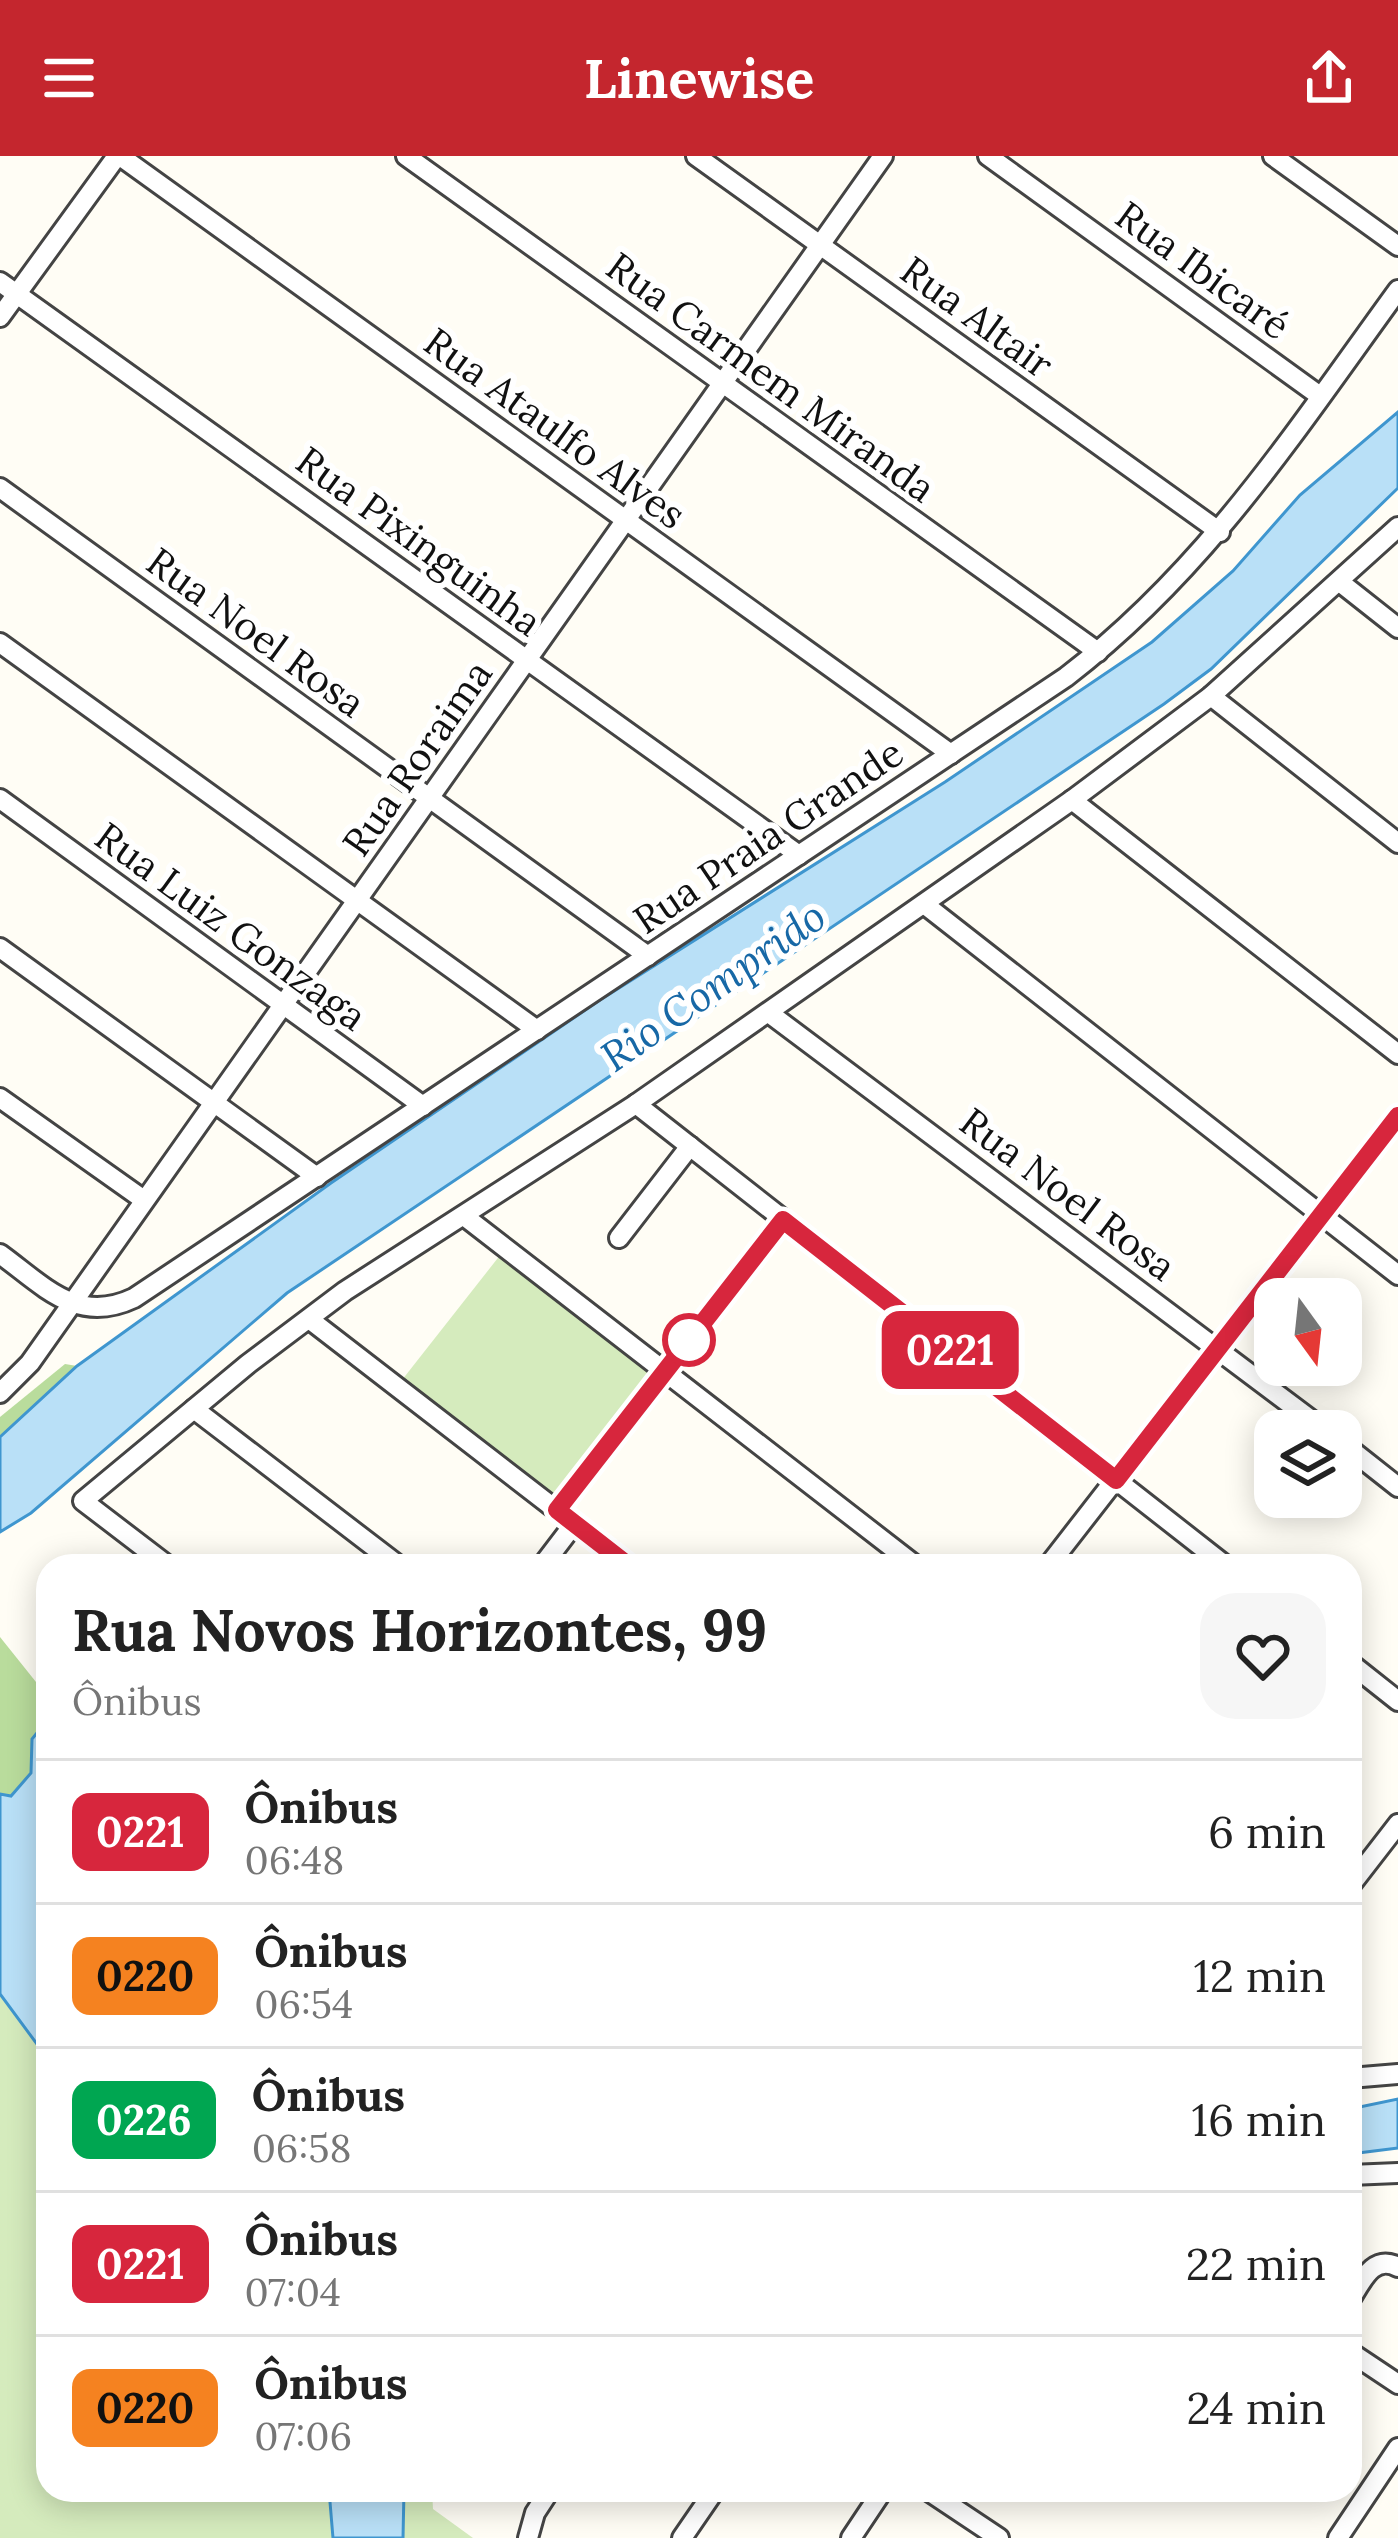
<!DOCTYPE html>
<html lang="pt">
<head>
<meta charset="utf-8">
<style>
	body { margin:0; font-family:Lora,serif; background:#f6f6f6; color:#222; height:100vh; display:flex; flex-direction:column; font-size:45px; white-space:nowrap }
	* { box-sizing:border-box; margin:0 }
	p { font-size:39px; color:#767676 }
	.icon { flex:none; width:66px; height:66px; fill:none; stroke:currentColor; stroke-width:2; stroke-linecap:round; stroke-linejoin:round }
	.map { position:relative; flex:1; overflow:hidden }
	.drawer { position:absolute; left:36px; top:1398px; width:1326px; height:948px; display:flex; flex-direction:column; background:#fff; border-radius:36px; box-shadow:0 6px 30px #0003 }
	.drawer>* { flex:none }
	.badge { padding:0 24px; border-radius:18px; font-size:42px; line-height:78px }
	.needle { width:78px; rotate:165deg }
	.tools { position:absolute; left:1254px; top:1122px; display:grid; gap:24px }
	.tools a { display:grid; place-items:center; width:108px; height:108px; border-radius:24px; background:#fff; box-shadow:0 6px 30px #0003; font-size:60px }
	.map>.badge { position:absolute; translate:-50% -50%; box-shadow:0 0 0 6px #fff }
	.round { display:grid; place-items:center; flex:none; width:126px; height:126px; border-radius:36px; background:#f6f6f6 }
	.summary { display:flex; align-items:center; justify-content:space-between; height:204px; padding:0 36px }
	h1 { font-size:57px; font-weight:700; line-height:90px }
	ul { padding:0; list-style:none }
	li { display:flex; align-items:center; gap:36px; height:144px; padding:0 36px; border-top:3px solid #e0e0e0 }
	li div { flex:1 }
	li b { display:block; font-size:45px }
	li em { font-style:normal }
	li .badge { min-width:132px; font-weight:700; text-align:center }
	header { display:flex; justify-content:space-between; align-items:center; height:156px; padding:0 36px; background:#c4262e; color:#fff; font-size:54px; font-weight:700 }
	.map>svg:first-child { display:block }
	.green { fill:#d5ebbd }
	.forest { fill:#b9dc9c }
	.water { fill:#b9e0f7; stroke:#3f96cf; stroke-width:3 }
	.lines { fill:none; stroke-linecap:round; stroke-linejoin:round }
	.minor-casing { stroke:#444; stroke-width:24 }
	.minor { stroke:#fff; stroke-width:18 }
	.line-casing { stroke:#fff; stroke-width:27 }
	.line { stroke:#d7263d; stroke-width:18 }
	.stop-dot { fill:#fff; stroke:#d7263d; stroke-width:6 }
	.labels { text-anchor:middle; stroke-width:12; stroke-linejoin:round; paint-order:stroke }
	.street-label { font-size:39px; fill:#111; stroke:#fff }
	.water-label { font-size:42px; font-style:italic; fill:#1768a6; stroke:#fff }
</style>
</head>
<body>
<header><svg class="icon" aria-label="menu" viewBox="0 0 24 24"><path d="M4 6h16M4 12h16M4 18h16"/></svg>Linewise<svg class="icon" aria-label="share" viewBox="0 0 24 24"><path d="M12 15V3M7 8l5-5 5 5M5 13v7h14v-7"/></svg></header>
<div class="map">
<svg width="1398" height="2382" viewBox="0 0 1398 2382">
	<rect width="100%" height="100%" fill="#fffdf5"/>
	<g class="green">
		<polygon points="501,1098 650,1214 554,1340 402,1224"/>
		<polygon points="0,1838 48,1903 48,2334 329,2334 333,2382 0,2382"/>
		<polygon points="404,2334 432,2334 433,2353 473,2382 403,2382"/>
	</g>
	<g class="forest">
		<polygon points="65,1208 77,1210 0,1281 0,1261"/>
		<polygon points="0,1481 48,1541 48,1576 41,1573 32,1583 31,1617 11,1640 0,1638"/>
	</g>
	<g class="water">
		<polygon points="1398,256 1398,332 1211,513 1164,548 287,1137 31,1357 0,1376 0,1281 77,1210 331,1027 600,844 945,626 1152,486 1233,415 1300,339"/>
		<polygon points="41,1572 48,1576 48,1903 0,1838 0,1638 11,1640 31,1617 32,1583"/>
		<polygon points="1398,1943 1398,1992 1350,1998 1350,1953"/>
		<polygon points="329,2334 404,2334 403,2382 333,2382"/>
	</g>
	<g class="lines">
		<defs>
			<g id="minor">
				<polyline points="120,0 951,598"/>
				<polyline points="406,0 1098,496"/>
				<polyline points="696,0 1220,376"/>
				<polyline points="988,0 1320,240"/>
				<polyline points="1273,0 1398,90"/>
				<polyline points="0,126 799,699"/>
				<polyline points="0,161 117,0"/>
				<polyline points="0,332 648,800"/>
				<polyline points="1341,427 1398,472"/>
				<polyline points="0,487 537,874"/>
				<polyline points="1211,540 1398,687"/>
				<polyline points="0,643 423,950"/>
				<polyline points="1072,644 1398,898"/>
				<polyline points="924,748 1398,1119"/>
				<polyline points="0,792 317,1021"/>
				<polyline points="769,857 1326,1275"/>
				<polyline points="0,942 144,1044"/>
				<polyline points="636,948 1226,1410"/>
				<polyline points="464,1060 916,1410"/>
				<polyline points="619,1082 690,990"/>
				<path d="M0 1098C44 1130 77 1169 134 1142L1066 521C1206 414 1296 274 1398 134"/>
				<polyline points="309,1163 629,1410"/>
				<polyline points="0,1237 30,1207 883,0"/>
				<polyline points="194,1253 399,1410"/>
				<polyline points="1341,1286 1398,1331"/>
				<polyline points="557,1354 783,1064"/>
				<polyline points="168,1410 83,1345 248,1208 345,1135 636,948 1072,644 1211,540 1398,371"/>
				<polyline points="542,1410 574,1368"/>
				<polyline points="1048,1410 1398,960"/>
				<polyline points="1350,1507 1398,1545"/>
				<polyline points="1350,1730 1398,1668"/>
				<polyline points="1350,1922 1398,1918"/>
				<polyline points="1350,2019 1398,2017"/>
				<path d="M1350 2144C1362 2125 1373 2098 1398 2111"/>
				<polyline points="1350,2196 1398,2228"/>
				<polyline points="927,2334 999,2382"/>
				<polyline points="528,2382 535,2357 550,2334"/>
				<polyline points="682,2382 715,2334"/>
				<polyline points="851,2382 883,2334"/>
				<polyline points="1338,2382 1398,2292"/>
			</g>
		</defs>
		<use href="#minor" class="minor-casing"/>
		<use href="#minor" class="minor"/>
	</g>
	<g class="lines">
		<defs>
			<polyline id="line" points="629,1410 557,1354 783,1064 1116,1324 1398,960"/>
		</defs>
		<use href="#line" class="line-casing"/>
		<use href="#line" class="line"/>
	</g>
	<circle class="stop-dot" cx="689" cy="1184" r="24"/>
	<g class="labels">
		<g class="street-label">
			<text transform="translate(1203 114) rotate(36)" y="14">Rua Ibicaré</text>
			<text transform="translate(977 161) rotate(36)" y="14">Rua Altair</text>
			<text transform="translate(771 221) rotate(36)" y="14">Rua Carmem Miranda</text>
			<text transform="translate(555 272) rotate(36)" y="14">Rua Ataulfo Alves</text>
			<text transform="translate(419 385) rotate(36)" y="14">Rua Pixinguinha</text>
			<text transform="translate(256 476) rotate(36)" y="14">Rua Noel Rosa</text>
			<text transform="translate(417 602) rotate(-55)" y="14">Rua Roraima</text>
			<text transform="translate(768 680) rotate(-34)" y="14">Rua Praia Grande</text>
			<text transform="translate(231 770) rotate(36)" y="14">Rua Luiz Gonzaga</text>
			<text transform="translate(1068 1038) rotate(37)" y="14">Rua Noel Rosa</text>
		</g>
		<g class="water-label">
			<text transform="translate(713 830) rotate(-35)" y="15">Rio Comprido</text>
		</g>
	</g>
</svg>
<div class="tools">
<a><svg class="needle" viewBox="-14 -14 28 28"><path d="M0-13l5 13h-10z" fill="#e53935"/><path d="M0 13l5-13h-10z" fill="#767676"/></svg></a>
<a><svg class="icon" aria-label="layers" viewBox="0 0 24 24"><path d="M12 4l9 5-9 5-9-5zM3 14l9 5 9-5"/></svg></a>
</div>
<b class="badge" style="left:950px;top:1194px;background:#d7263d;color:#fff">0221</b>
<section class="drawer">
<div class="summary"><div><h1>Rua Novos Horizontes, 99</h1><p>Ônibus</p></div><a class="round"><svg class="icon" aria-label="heart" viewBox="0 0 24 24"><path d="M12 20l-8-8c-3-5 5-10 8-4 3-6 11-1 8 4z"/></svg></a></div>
<ul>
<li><span class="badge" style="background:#d7263d;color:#fff">0221</span><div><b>Ônibus</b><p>06:48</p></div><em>6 min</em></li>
<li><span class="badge" style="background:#f58220;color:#111">0220</span><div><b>Ônibus</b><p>06:54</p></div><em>12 min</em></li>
<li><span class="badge" style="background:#00a651;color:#fff">0226</span><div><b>Ônibus</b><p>06:58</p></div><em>16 min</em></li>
<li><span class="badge" style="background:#d7263d;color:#fff">0221</span><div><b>Ônibus</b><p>07:04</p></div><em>22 min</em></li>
<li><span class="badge" style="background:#f58220;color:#111">0220</span><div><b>Ônibus</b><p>07:06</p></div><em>24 min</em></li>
</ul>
</section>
</div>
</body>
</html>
